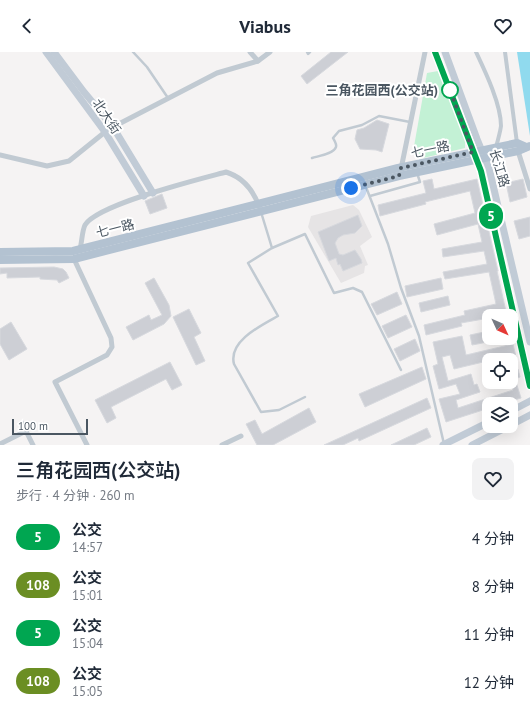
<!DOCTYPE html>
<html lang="zh">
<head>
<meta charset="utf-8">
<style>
	body { margin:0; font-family:"PT Sans","Noto Sans SC",sans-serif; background:#f2f2f3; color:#1f2937; height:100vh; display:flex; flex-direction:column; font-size:15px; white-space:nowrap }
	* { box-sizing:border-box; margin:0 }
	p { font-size:13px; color:#747a83 }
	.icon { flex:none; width:22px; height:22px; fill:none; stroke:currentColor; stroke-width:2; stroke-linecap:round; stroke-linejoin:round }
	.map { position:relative; height:393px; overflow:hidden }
	.drawer { display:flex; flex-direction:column; background:#fff; flex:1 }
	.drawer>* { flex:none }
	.badge { padding:0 8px; border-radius:13px; font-size:14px; line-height:26px }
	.needle { width:26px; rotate:134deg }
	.fabs { position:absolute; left:482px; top:257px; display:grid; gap:8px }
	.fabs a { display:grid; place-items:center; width:36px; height:36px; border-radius:8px; background:#fff; box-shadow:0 4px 16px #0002; font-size:20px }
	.scale { position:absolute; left:12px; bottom:10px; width:76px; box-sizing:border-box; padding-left:4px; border:2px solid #4a5661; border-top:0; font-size:11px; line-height:14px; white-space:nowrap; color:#4a5661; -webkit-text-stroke:3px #fff; paint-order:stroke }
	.you { position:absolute; width:20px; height:20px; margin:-10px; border:3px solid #fff; border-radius:50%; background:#1a73e8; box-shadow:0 0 0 6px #1a73e833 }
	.map>.badge { position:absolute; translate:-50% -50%; box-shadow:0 0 0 2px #fff }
	.round { display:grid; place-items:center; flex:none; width:42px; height:42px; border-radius:8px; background:#f2f2f3 }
	.head { display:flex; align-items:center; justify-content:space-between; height:68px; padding:0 16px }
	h1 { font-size:19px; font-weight:600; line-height:30px }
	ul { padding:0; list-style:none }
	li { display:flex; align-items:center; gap:12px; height:48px; padding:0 16px }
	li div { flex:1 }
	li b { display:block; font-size:15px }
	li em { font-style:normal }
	li .badge { min-width:44px; font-weight:700; text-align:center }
	header { display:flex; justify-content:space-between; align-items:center; height:52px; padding:0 16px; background:#fff; font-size:18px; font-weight:600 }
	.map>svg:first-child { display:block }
	.education { fill:#e6e4e5 }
	.green { fill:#c3f1d5 }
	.water { fill:#90daee }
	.building { fill:#cdcfd5; stroke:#d7d9de }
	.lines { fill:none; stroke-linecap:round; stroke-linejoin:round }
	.service { stroke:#c1cad2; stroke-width:2.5 }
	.pedestrian { stroke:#c1cad2; stroke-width:4 }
	.minor { stroke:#c1cad2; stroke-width:5 }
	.secondary { stroke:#c1cbd6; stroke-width:7 }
	.primary { stroke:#b3c2d1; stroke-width:8 }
	.line-casing { stroke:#fff; stroke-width:9 }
	.line { stroke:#00a651; stroke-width:6 }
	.walk { stroke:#4a5661; stroke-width:4; stroke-dasharray:0 7.2 }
	.stop-dot { fill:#fff; stroke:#00a651; stroke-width:2 }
	.labels { text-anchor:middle; stroke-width:4; stroke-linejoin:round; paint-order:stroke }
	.stop-label { font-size:13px; font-weight:bold; fill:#4a5661; stroke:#fff; text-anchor:end }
	.street-label { font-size:13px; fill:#4a5661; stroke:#fff }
</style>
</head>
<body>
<header><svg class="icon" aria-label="back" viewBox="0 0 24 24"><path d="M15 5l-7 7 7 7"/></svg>Viabus<svg class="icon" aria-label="heart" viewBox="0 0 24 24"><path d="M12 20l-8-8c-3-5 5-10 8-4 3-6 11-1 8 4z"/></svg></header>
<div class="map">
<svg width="530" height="393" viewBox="0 0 530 393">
	<rect width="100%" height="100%" fill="#f5f3f3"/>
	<polygon class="education" points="353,153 359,158 372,185 360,194 368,213 365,214 364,221 341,231 308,175 311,164"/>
	<polygon class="green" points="438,19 465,88 465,96 419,107 413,100 427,21"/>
	<polygon class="water" points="517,0 530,0 530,84"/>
	<g class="building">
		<polygon points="331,0 348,0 307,32 301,24"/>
		<polygon points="377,68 389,72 382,100 376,98 360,97 355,87 357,78 364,76"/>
		<polygon points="432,127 434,137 477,127 498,219 497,219 507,264 489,264 489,266 461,271 462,274 426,283 424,273 465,263 464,259 496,252 489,220 445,227 443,220 487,212 484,199 443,205 442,197 482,190 478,172 437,183 434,172 475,161 470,139 425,150 426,152 380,164 378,153 426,141 423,129"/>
		<polygon points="523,127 527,145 510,150 506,131"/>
		<polygon points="162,142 167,156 150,162 145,149"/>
		<polygon points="358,163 362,174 355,181 343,183 338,186 335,191 339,202 343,203 355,198 361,207 362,211 343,219 340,212 338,213 336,206 329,209 318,180"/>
		<polygon points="530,165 530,184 519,187 514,169"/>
		<polygon points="54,215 63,217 66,220 69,226 59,231 57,228 40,227 40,225 7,226 7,221 0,222 0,216"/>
		<polygon points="154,226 169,253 171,264 164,272 133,288 126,275 149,263 151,268 162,263 145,231"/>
		<polygon points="441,226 443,237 407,245 405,234"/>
		<polygon points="397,240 402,252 377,263 371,252"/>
		<polygon points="448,244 450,253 421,260 419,251"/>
		<polygon points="189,257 201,281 194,285 205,309 196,313 173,265"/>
		<polygon points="406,263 412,275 388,286 382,274"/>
		<polygon points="11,270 27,297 9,308 0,292 0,277"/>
		<polygon points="489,279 489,286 498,286 498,288 472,293 470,283"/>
		<polygon points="462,284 466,303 513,292 517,309 511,311 511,308 509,308 508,304 454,317 450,303 442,305 448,329 471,322 474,333 477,332 480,340 456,348 458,356 513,338 510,330 511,317 512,318 518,317 520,325 515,327 521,346 501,352 489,352 489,356 446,370 439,347 460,342 456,332 439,337 433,314 438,312 433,290"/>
		<polygon points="415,287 420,299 400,309 394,297"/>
		<polygon points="170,310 182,333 172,338 166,327 111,355 116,366 107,371 95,348"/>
		<polygon points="422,315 426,327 365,355 359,342"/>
		<polygon points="427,346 431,356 359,389 358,386 343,393 324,393"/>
		<polygon points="309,356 316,370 273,393 257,393 246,372 255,368 262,382"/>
		<polygon points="427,376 431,385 414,393 391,393"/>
	</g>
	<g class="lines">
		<g class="service">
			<polyline points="133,0 147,15 168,46"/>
			<polyline points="307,0 308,2 310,0"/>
			<path d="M312 106C318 104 334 102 336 95 337 92 334 88 333 86L339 79 362 73 379 64 410 70"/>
			<polyline points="366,135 388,192 401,236 419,284 444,392"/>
			<polyline points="370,144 420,130 417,121"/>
			<polyline points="261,160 272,196 305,182 334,241 353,236 362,240 401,318"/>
			<path d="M272 196 248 211 278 264C262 273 228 289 234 312L261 360 279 358 305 345"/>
		</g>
		<g class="pedestrian">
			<path d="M476 0C485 19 501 52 501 74 500 81 498 88 496 95"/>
			<polyline points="505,0 517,91"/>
		</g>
		<g class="minor">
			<polyline points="250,0 258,9"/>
			<polyline points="518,99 530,137"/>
			<polyline points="0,103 47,114 69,109 105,80 113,75 217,21 258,9 270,0"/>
			<polyline points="401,117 425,0"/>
			<path d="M80 197C82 190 82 179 85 173 98 152 200 127 226 120 242 125 253 138 259 154"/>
			<polyline points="74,207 111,286 112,295 107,303 55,330 87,393"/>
			<polyline points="22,371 33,393"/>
			<polyline points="0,392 26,379"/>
			<polyline points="222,393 241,384"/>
		</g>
		<g class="secondary">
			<polyline points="46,0 105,80 144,144"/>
			<polyline points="54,0 84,40 113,75 153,141"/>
			<polyline points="435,0 469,90 481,119 530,334"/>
			<polyline points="445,0 477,87 489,116 530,290"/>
			<polyline points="511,359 530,349"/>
			<polyline points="511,373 530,363"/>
			<polyline points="443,393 489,370"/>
			<polyline points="472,393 509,374"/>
		</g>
		<g class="primary">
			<polyline points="0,200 73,199 398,116 517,91 526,95"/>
			<polyline points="0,208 74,207 399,124 518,99 530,94"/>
		</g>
	</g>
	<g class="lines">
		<defs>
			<polyline id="line" points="435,0 481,119 530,334"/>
		</defs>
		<use href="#line" class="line-casing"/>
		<use href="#line" class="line"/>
		<polyline class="walk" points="351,136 399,124 401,116 473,100 450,38"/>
	</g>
	<circle class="stop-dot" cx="450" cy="38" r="8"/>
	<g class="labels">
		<g class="stop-label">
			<text x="438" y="43">三角花园西(公交站)</text>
		</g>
		<g class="street-label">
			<text transform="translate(107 64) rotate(56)" y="5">北大街</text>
			<text transform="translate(430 97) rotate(-12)" y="5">七一路</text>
			<text transform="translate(500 116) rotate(73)" y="5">长江路</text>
			<text transform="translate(115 176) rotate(-14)" y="5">七一路</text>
		</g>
	</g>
</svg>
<div class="fabs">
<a><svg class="needle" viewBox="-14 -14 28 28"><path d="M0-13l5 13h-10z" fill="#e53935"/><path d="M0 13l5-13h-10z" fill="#747a83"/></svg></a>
<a><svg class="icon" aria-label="locate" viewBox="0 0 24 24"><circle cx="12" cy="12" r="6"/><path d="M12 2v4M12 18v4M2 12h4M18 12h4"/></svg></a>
<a><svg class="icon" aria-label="layers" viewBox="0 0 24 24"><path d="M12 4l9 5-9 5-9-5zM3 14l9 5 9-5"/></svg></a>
</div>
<div class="scale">100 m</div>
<div class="you" style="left:351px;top:136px"></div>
<b class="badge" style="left:491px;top:164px;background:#00a651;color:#fff">5</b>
</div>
<section class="drawer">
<div class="head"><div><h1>三角花园西(公交站)</h1><p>步行 · 4 分钟 · 260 m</p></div><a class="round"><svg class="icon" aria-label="heart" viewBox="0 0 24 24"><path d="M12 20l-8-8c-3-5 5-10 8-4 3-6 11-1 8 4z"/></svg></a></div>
<ul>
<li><span class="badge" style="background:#00a651;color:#fff">5</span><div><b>公交</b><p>14:57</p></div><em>4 分钟</em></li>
<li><span class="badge" style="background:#6b8e23;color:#fff">108</span><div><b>公交</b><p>15:01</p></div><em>8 分钟</em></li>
<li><span class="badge" style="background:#00a651;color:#fff">5</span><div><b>公交</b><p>15:04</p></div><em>11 分钟</em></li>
<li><span class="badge" style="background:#6b8e23;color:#fff">108</span><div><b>公交</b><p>15:05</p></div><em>12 分钟</em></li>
</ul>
</section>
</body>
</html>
